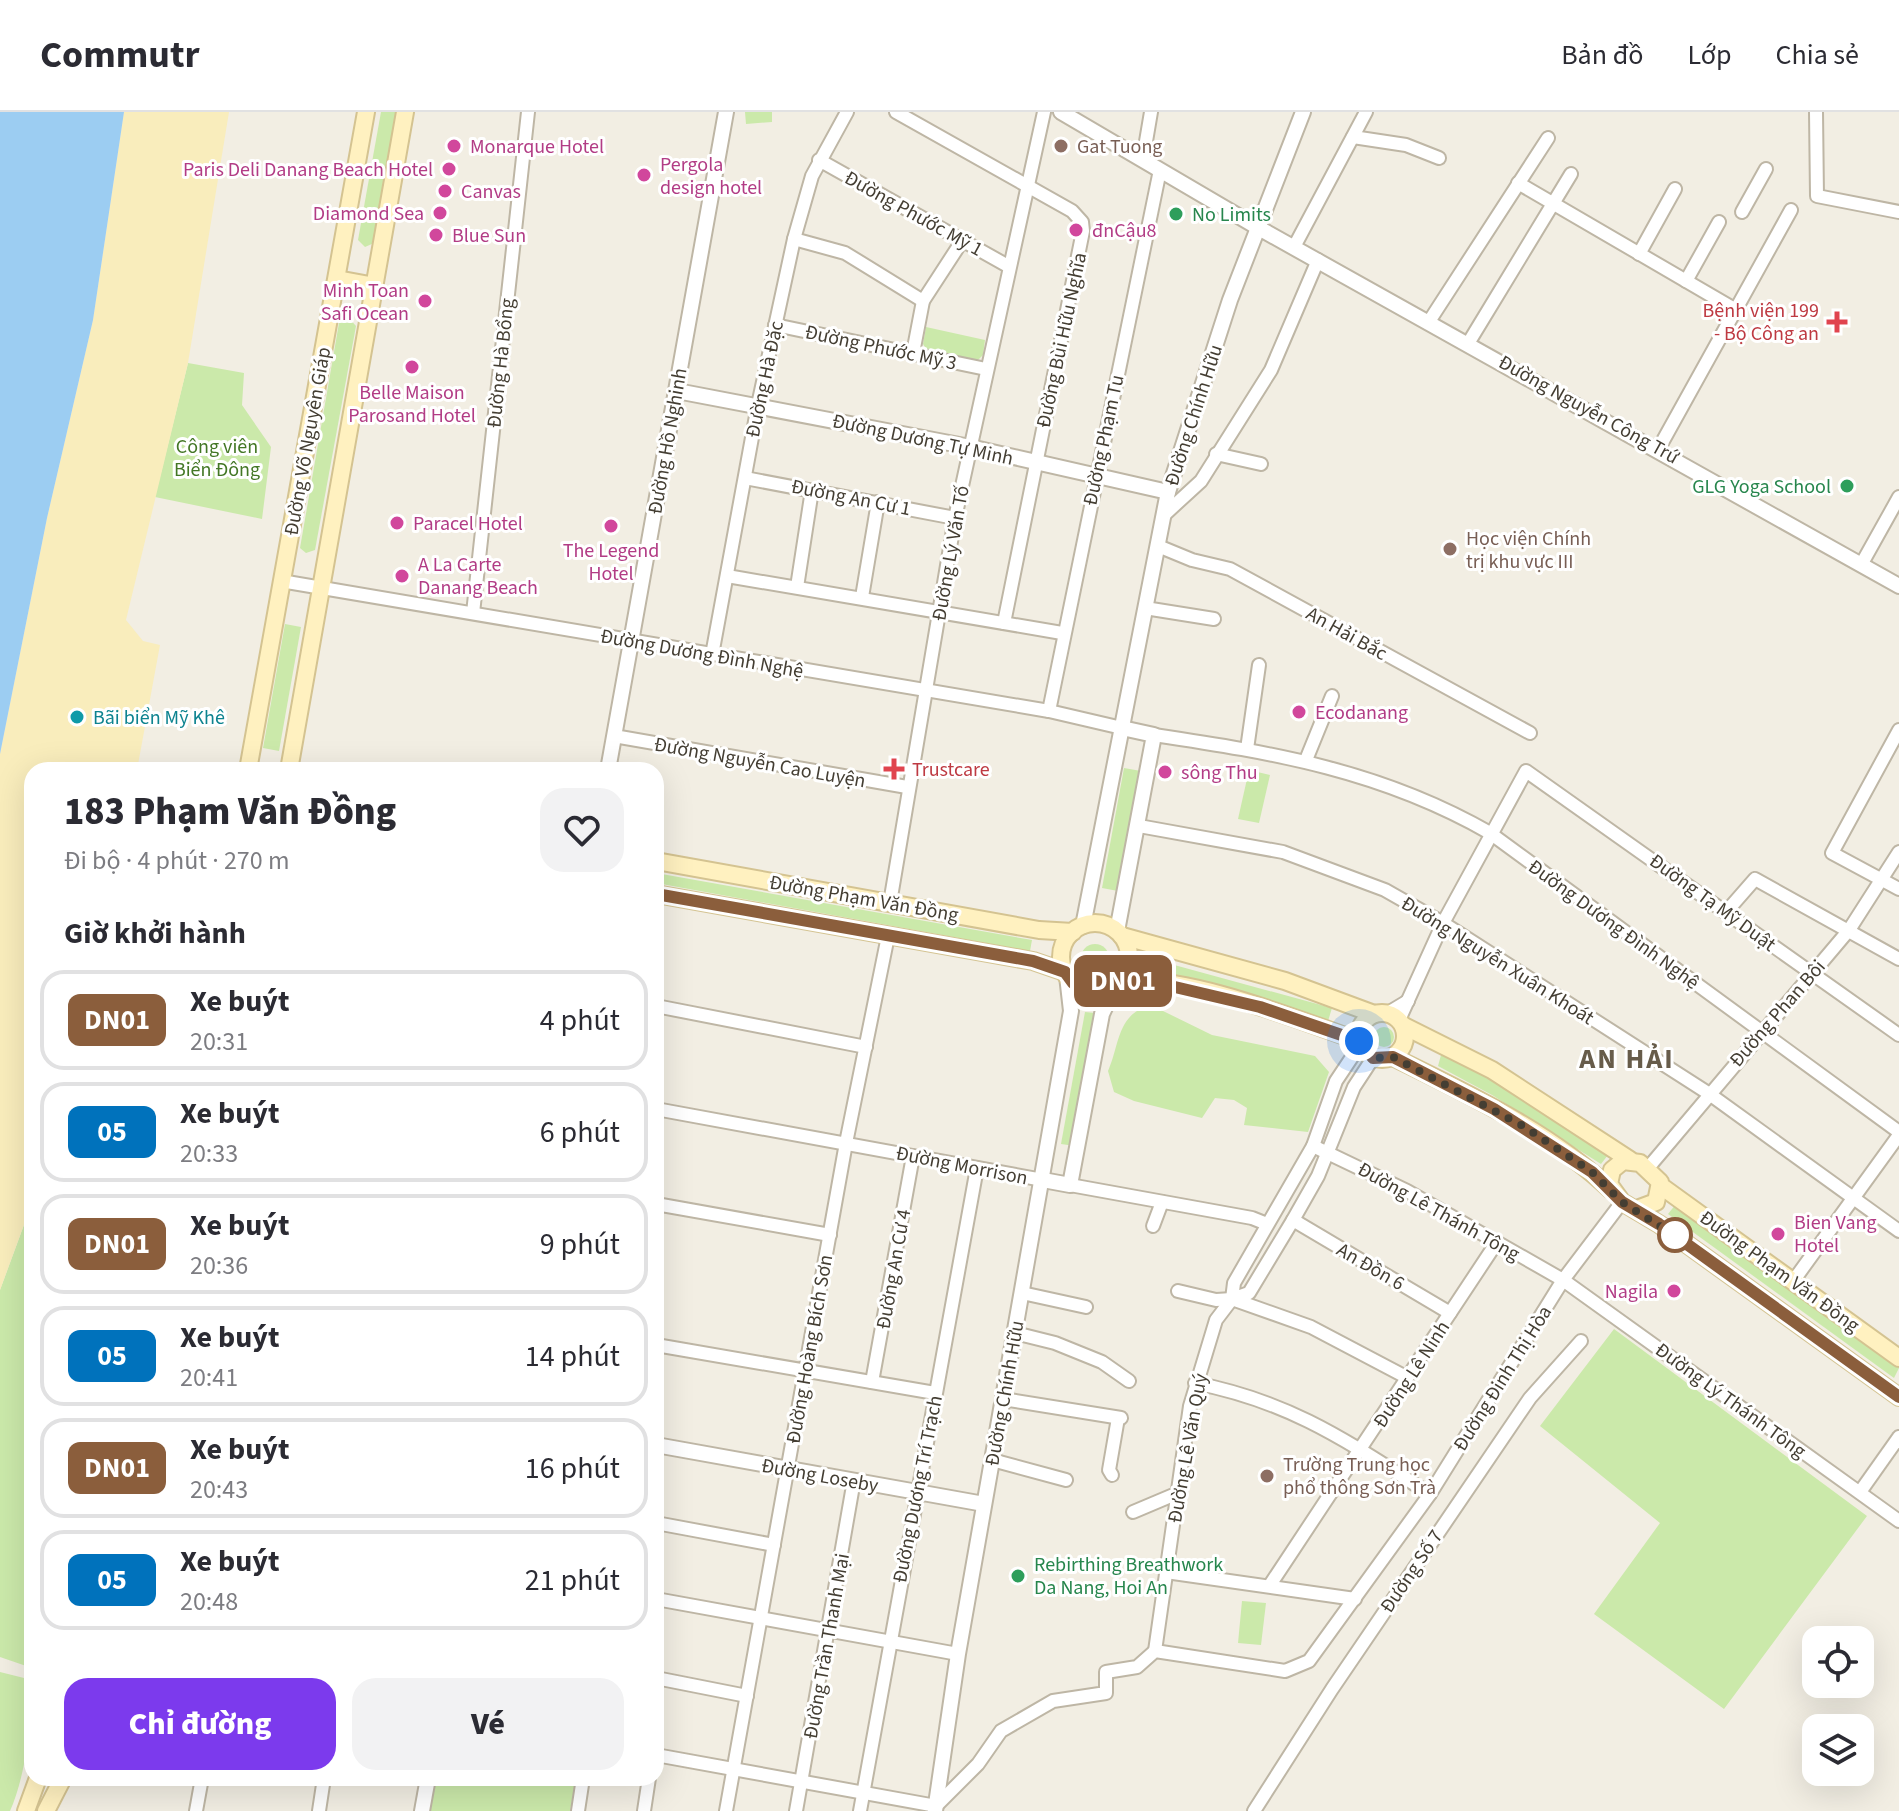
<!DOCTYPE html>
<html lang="vi">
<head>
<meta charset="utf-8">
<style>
	body { margin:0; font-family:"Source Sans 3",sans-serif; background:#f2f2f3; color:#2b2b33; height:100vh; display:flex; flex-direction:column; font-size:30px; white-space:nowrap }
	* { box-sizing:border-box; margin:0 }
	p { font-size:26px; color:#7c7c81 }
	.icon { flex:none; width:44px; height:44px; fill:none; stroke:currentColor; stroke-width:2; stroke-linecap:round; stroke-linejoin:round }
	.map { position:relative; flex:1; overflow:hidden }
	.sheet { position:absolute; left:24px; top:650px; width:640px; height:1024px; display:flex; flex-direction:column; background:#fff; border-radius:24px; box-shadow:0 8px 32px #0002 }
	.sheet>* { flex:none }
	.badge { padding:0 16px; border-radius:12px; font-size:28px; line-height:52px }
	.tools { position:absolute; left:1802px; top:1514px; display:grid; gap:16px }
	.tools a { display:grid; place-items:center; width:72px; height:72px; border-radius:16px; background:#fff; box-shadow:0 8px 32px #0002; font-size:40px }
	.you { position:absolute; width:40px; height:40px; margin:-20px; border:6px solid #fff; border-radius:50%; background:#1a73e8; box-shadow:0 0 0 12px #1a73e833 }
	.map>.badge { position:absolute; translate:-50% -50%; box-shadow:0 0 0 4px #fff }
	h2 { padding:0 40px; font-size:30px; line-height:72px }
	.round { display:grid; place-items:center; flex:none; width:84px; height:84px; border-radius:24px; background:#f2f2f3 }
	.head { display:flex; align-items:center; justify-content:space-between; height:136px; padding:0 40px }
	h1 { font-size:38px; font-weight:800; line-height:60px }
	.cta { display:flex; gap:16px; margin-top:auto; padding:16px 40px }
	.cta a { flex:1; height:92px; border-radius:24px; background:#7c3aed; color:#fff; font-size:32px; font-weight:800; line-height:92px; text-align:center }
	.cta a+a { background:#f2f2f3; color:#2b2b33 }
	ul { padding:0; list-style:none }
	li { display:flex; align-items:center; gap:24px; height:100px; margin:0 16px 12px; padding:0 24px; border:4px solid #e1e1e2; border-radius:24px }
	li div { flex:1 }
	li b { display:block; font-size:30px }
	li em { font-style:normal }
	li .badge { min-width:88px; font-weight:700; text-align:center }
	header { display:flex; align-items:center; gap:48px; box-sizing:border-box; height:112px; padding:0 40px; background:#fff; border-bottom:2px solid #e1e1e2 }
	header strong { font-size:38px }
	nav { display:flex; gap:44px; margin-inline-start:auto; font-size:28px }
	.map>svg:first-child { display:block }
	.green { fill:#cbe9aa }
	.sand { fill:#f9edbc }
	.water { fill:#9ccdf2 }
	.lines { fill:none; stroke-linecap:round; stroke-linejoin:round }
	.minor-casing { stroke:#beb6a5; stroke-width:16 }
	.tertiary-casing { stroke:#beb6a5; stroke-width:18 }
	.secondary-casing { stroke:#d4c391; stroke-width:20 }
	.minor { stroke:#fff; stroke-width:12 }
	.tertiary { stroke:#fff; stroke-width:14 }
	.secondary { stroke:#fff1c0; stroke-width:16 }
	.line-casing { stroke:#fff; stroke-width:18 }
	.line { stroke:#8b5e3c; stroke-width:12 }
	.walk { stroke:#443e33; stroke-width:8; stroke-dasharray:0 14.4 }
	.hotel-dot { fill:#d1479c; stroke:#fff; stroke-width:3 }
	.education-dot { fill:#8d6e63; stroke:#fff; stroke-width:3 }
	.leisure-dot { fill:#2e9e5b; stroke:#fff; stroke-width:3 }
	.health-dot { fill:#e0444e; stroke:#fff; stroke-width:3 }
	.culture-dot { fill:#0f9aa8; stroke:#fff; stroke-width:3 }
	.stop-dot { fill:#fff; stroke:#8b5e3c; stroke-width:4 }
	.labels { text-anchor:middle; stroke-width:6; stroke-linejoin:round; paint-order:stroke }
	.hotel-label { font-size:20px; fill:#b23c85; stroke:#fff; text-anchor:start }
	.education-label { font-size:20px; fill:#785e54; stroke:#fff; text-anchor:start }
	.street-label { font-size:20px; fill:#443e33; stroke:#fff }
	.leisure-label { font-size:20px; fill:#27864d; stroke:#fff; text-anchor:start }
	.health-label { font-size:20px; fill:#be3a42; stroke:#fff; text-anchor:end }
	.park-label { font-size:20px; fill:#437725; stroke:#fff }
	.culture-label { font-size:20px; fill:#0d838f; stroke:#fff; text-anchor:start }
	.district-label { font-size:28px; font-weight:bold; letter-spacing:2px; fill:#675c4a; stroke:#fff }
</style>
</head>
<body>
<header>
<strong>Commutr</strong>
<nav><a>Bản đồ</a><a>Lớp</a><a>Chia sẻ</a></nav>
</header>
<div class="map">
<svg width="1899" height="1699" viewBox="0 0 1899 1699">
	<rect width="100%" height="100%" fill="#f2eee3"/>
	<g class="green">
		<polygon points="381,0 398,0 374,131 365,135 358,128"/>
		<polygon points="745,0 772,0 772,10 746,12"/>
		<polygon points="347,204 356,214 315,438 306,441 300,436 339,211"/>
		<polygon points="926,215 985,228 983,243 975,251 928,240 923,232"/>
		<polygon points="188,251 244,261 242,293 271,335 262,407 155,385"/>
		<polygon points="285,512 301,515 279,639 263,636"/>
		<polygon points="1124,656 1141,659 1118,779 1102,776"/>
		<polygon points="1249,658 1270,663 1259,711 1238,707"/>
		<polygon points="656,761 1032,828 1030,839 656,771"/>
		<circle cx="1095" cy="846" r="14"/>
		<polygon points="1167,851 1332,896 1328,909 1165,863"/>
		<path d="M1146 895 1161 898 1212 923 1315 944 1329 960 1308 1020 1244 1013 1247 996 1234 988 1215 986 1202 1006 1134 989 1114 980 1108 959C1119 935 1117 904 1146 895Z"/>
		<polygon points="1085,900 1095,901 1075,1034 1061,1032"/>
		<circle cx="1384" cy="925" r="10"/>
		<polygon points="1441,943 1480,961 1608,1043 1601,1052 1492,983 1438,954"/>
		<polygon points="32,1091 32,1556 0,1545 0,1178"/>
		<polygon points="1676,1092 1899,1256 1894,1266 1668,1102"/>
		<polygon points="1614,1217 1867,1404 1724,1597 1594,1502 1660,1411 1540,1314"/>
		<polygon points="1242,1489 1266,1491 1261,1533 1238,1531"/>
		<path d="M0 1560 32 1568C32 1608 26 1663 10 1699H0Z"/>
		<polygon points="436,1666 576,1666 570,1699 430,1699"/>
	</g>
	<polygon class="sand" points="124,0 229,0 188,251 126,508 143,529 160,533 137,658 32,658 32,1091 0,1178 0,642 47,406 93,208"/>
	<polygon class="water" points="0,0 124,0 93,208 47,406 0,642"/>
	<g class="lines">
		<defs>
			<g id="minor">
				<polyline points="896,0 1072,99 1082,110 1083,119 1004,511"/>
				<polyline points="1816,0 1817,84 1899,100"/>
				<polyline points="1353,25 1406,33 1439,46"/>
				<polyline points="1143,47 1151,0"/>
				<polyline points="819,48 1008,154"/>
				<polyline points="1518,71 1736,198"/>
				<polyline points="1742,100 1766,57"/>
				<polyline points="794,127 845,141 923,189"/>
				<polyline points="1294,135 1366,0"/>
				<polyline points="1639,142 1675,77"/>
				<polyline points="1686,169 1719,110"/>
				<polyline points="1430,208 1548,26"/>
				<polyline points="775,213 986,257"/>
				<polyline points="1469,230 1571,62"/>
				<polyline points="913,241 923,189 962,129"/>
				<polyline points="1659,336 1791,98"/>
				<polyline points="1216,342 1261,352"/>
				<polyline points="745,366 955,406"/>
				<polyline points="1164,403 1201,369 1271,258 1318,148"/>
				<polyline points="1158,434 1192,448 1230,457 1530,621"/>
				<polyline points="1861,453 1899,385"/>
				<polyline points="727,464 1062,521"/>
				<polyline points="281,469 1049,599 1122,616"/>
				<polyline points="797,475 812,378"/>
				<polyline points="862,485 878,390"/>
				<polyline points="1145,496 1214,507"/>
				<polyline points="473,501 528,0"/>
				<polyline points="712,543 758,293 794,127 812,64 847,0"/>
				<polyline points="1049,599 1160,58"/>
				<polyline points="1899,618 1832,741 1899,777"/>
				<path d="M1154 623C1275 641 1382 659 1490 721L1899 1020"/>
				<polyline points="614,624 907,675"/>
				<polyline points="1247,637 1259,553"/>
				<polyline points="1306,648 1332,584"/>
				<polyline points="1139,714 1283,740 1385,778 1443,811 1708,981 1899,1119"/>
				<polyline points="890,791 955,406 1044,0"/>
				<polyline points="1727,799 1755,767 1899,847"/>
				<polyline points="656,894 866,935"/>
				<polyline points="1388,901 1408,889"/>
				<polyline points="1399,908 1443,811 1526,659 1899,923"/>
				<polyline points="656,997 1043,1068"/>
				<polyline points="1313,1034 1407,1079 1563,1168 1899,1409"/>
				<polyline points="1648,1056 1849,818 1899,740"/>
				<polyline points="1070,1073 1252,1106 1267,1112"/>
				<polyline points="656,1092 830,1123"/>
				<polyline points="1293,1108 1450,1201"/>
				<polyline points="1153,1114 1162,1090"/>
				<polyline points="1794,1168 1899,1023"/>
				<polyline points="1178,1179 1216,1188 1232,1187 1311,1215 1406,1265"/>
				<polyline points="1022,1181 1086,1195"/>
				<polyline points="1232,1187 1249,1181 1293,1108 1318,1064 1354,975 1373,946"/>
				<polyline points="1015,1221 1055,1231 1102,1250 1129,1269"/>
				<polyline points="656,1233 935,1281"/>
				<polyline points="872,1270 913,1044"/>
				<path d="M1195 1271C1292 1290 1348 1330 1430 1382"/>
				<polyline points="1003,1287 1121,1306"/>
				<polyline points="992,1348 1066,1368"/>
				<polyline points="1112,1363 1109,1358 1118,1306"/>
				<polyline points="1860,1380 1899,1325"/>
				<polyline points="1133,1400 1178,1381"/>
				<polyline points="656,1411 774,1433"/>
				<polyline points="1166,1460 1355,1487"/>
				<polyline points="1270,1473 1497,1130"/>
				<polyline points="656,1487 958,1542"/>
				<polyline points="1155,1539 1190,1294 1216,1208 1232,1187 1234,1171 1313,1034 1336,969 1360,933"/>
				<polyline points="656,1566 747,1584"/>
				<polyline points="656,1643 936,1694 978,1652 1001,1619 1053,1589 1106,1581 1106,1560 1137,1555 1155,1539 1285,1559 1309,1549 1430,1382 1563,1168 1622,1090"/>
				<polyline points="196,1699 202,1666"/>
				<polyline points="319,1699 324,1666"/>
				<polyline points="578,1699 583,1666"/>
				<polyline points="644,1699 649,1666"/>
				<polyline points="726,1699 846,1031 888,824"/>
				<polyline points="796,1699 854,1368"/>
				<polyline points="860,1699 977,1056"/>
				<polyline points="1254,1699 1332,1577 1530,1286 1581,1229"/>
			</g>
			<g id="tertiary">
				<polyline points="1061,0 1257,115 1899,474"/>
				<polyline points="677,279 970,335 1168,380"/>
				<polyline points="608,658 726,0"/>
				<polyline points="1083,814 1168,380 1230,188 1303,0"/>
				<polyline points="1117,819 1154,623 1122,616"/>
				<polyline points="1043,1068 1070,1073 1102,902 1116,872"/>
				<polyline points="656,1333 984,1392"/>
				<polyline points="422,1699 428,1666"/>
				<polyline points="935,1699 958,1542 1071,899 1067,864"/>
			</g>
			<g id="secondary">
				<polyline points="337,167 375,174"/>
				<polyline points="248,658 366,0"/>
				<polyline points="289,658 405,0"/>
				<polyline points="656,749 1039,818 1073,820"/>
				<polyline points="656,782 1033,849 1065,860"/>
				<circle cx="1095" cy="845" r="34"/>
				<polyline points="1122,824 1285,869 1374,902"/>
				<path d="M1119 870C1183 861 1296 907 1359 929"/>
				<circle cx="1382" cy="924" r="23"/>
				<polyline points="1404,914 1492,958 1630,1048"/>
				<path d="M1393 945C1468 982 1550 1020 1611 1078"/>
				<polyline points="1661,1074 1899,1246"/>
				<polyline points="1637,1097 1656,1090 1660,1070 1640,1051 1623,1049 1612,1058 1609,1072 1622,1090 1659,1112 1899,1285"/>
				<polyline points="26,1699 38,1666"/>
				<polyline points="46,1699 63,1666"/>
			</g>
		</defs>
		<use href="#minor" class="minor-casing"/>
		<use href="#tertiary" class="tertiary-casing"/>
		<use href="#secondary" class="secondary-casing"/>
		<use href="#minor" class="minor"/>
		<use href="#tertiary" class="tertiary"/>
		<use href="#secondary" class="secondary"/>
	</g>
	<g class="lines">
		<defs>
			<polyline id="line" points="656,782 1033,849 1065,860 1073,871 1090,879 1108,877 1119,870 1145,868 1260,895 1359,929 1373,946 1393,945 1494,997 1592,1060 1622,1090 1659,1112 1899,1285"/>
		</defs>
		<use href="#line" class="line-casing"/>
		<use href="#line" class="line"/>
		<polyline class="walk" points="1359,929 1373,946 1393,945 1523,1014 1592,1060 1622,1090 1685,1130 1675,1123"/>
	</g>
	<g class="hotel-dot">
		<circle cx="454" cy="34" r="8"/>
		<circle cx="449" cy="57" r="8"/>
		<circle cx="644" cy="63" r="8"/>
		<circle cx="445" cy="79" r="8"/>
		<circle cx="440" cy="101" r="8"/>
		<circle cx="1076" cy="118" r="8"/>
		<circle cx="436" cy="123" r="8"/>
		<circle cx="425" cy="189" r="8"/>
		<circle cx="412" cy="255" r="8"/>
		<circle cx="397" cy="411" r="8"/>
		<circle cx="611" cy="414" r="8"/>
		<circle cx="402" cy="464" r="8"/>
		<circle cx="1299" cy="600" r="8"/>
		<circle cx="1165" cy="660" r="8"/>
		<circle cx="1778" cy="1122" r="8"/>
		<circle cx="1674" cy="1179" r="8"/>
	</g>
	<g class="education-dot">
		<circle cx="1061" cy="34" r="8"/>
		<circle cx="1450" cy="437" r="8"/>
		<circle cx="1267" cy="1364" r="8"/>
	</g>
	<g class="leisure-dot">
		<circle cx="1176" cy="102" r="8"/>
		<circle cx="1847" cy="374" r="8"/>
		<circle cx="1018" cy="1464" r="8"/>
	</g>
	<g class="health-dot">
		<path d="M1833 198h8v8h8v8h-8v8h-8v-8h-8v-8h8z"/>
		<path d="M890 645h8v8h8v8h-8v8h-8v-8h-8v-8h8z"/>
	</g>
	<circle class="culture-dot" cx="77" cy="605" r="8"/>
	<circle class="stop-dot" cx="1675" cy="1123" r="16"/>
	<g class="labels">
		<g class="hotel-label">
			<text x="470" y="41">Monarque Hotel</text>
			<text x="660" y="59">Pergola<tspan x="660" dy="23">design hotel</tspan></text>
			<text x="433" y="64" text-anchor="end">Paris Deli Danang Beach Hotel</text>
			<text x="461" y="86">Canvas</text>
			<text x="424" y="108" text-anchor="end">Diamond Sea</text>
			<text x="1092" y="125">đnCậu8</text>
			<text x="452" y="130">Blue Sun</text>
			<text x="409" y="185" text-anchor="end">Minh Toan<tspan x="409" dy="23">Safi Ocean</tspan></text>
			<text x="412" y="287" text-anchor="middle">Belle Maison<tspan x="412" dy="23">Parosand Hotel</tspan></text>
			<text x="413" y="418">Paracel Hotel</text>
			<text x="611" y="445" text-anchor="middle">The Legend<tspan x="611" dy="23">Hotel</tspan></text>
			<text x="418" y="459">A La Carte<tspan x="418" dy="23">Danang Beach</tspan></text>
			<text x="1315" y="607">Ecodanang</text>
			<text x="1181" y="667">sông Thu</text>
			<text x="1794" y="1117">Bien Vang<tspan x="1794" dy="23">Hotel</tspan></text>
			<text x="1658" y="1186" text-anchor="end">Nagila</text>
		</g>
		<g class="education-label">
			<text x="1077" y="41">Gat Tuong</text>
			<text x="1466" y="433">Học viện Chính<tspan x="1466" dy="23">trị khu vực III</tspan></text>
			<text x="1283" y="1359">Trường Trung học<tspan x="1283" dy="23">phổ thông Sơn Trà</tspan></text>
		</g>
		<g class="street-label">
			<text transform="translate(914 101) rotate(29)" y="7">Đường Phước Mỹ 1</text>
			<text transform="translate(1061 228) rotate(-78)" y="7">Đường Bùi Hữu Nghĩa</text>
			<text transform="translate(881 235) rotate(12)" y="7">Đường Phước Mỹ 3</text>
			<text transform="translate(500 251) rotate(-84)" y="7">Đường Hà Bổng</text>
			<text transform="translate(764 267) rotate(-78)" y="7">Đường Hà Đặc</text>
			<text transform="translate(1589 297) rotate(29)" y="7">Đường Nguyễn Công Trứ</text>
			<text transform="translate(1193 303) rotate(-72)" y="7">Đường Chính Hữu</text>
			<text transform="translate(923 327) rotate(12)" y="7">Đường Dương Tự Minh</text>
			<text transform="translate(1103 328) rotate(-78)" y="7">Đường Phạm Tu</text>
			<text transform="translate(307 329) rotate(-80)" y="7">Đường Võ Nguyên Giáp</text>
			<text transform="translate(667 329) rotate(-80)" y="7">Đường Hồ Nghinh</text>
			<text transform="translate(851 385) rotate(11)" y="7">Đường An Cư 1</text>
			<text transform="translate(950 441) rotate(-80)" y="7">Đường Lý Văn Tố</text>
			<text transform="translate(1347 521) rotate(29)" y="7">An Hải Bắc</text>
			<text transform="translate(702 541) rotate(10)" y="7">Đường Dương Đình Nghệ</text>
			<text transform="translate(760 650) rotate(10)" y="7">Đường Nguyễn Cao Luyện</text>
			<text transform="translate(864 786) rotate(10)" y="7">Đường Phạm Văn Đồng</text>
			<text transform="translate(1713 790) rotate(36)" y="7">Đường Tạ Mỹ Duật</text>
			<text transform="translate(1614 812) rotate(36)" y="7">Đường Dương Đình Nghệ</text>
			<text transform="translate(1498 848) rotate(32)" y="7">Đường Nguyễn Xuân Khoát</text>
			<text transform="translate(1777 901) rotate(-49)" y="7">Đường Phan Bôi</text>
			<text transform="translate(962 1053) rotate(11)" y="7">Đường Morrison</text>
			<text transform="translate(1439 1099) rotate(29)" y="7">Đường Lê Thánh Tông</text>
			<text transform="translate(1371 1154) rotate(30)" y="7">An Đồn 6</text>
			<text transform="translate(893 1157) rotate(-80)" y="7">Đường An Cư 4</text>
			<text transform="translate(1780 1159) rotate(36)" y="7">Đường Phạm Văn Đồng</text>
			<text transform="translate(809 1237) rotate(-80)" y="7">Đường Hoàng Bích Sơn</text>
			<text transform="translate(1411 1262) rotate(-57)" y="7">Đường Lê Ninh</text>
			<text transform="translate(1502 1266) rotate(-58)" y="7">Đường Đinh Thị Hòa</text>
			<text transform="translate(1004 1281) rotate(-80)" y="7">Đường Chính Hữu</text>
			<text transform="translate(1731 1288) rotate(36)" y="7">Đường Lý Thánh Tông</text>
			<text transform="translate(1187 1336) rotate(-80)" y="7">Đường Lê Văn Quý</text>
			<text transform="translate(820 1363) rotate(10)" y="7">Đường Loseby</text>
			<text transform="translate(917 1377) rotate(-79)" y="7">Đường Dương Trí Trạch</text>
			<text transform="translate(1411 1459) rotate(-56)" y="7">Đường Số 7</text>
			<text transform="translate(826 1534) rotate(-80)" y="7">Đường Trần Thanh Mại</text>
		</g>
		<g class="leisure-label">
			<text x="1192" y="109">No Limits</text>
			<text x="1831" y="381" text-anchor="end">GLG Yoga School</text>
			<text x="1034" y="1459">Rebirthing Breathwork<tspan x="1034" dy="23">Da Nang, Hoi An</tspan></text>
		</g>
		<g class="health-label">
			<text x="1819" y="205">Bệnh viện 199<tspan x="1819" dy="23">- Bộ Công an</tspan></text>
			<text x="912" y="664" text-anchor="start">Trustcare</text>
		</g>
		<g class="park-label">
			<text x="217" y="341">Công viên<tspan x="217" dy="23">Biển Đông</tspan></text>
		</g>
		<g class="culture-label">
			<text x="93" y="612">Bãi biển Mỹ Khê</text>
		</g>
		<g class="district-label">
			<text x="1627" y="956">AN HẢI</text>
		</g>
	</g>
</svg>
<div class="tools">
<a><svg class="icon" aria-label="locate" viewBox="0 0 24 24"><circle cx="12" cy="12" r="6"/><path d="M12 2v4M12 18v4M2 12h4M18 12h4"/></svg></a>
<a><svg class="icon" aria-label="layers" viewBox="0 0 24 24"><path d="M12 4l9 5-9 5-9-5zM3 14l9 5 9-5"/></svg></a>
</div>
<div class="you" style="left:1359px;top:929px"></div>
<b class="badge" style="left:1123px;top:869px;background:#8b5e3c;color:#fff">DN01</b>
<section class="sheet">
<div class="head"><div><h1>183 Phạm Văn Đồng</h1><p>Đi bộ · 4 phút · 270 m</p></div><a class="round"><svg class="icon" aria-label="heart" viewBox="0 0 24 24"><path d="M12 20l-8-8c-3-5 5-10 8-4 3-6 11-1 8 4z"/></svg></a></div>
<h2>Giờ khởi hành</h2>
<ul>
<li><span class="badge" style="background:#8b5e3c;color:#fff">DN01</span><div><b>Xe buýt</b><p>20:31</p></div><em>4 phút</em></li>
<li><span class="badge" style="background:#0072bc;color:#fff">05</span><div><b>Xe buýt</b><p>20:33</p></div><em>6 phút</em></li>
<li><span class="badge" style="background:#8b5e3c;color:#fff">DN01</span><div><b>Xe buýt</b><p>20:36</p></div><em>9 phút</em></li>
<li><span class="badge" style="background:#0072bc;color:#fff">05</span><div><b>Xe buýt</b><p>20:41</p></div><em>14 phút</em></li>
<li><span class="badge" style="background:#8b5e3c;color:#fff">DN01</span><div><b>Xe buýt</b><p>20:43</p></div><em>16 phút</em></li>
<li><span class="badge" style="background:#0072bc;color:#fff">05</span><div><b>Xe buýt</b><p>20:48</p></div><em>21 phút</em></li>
</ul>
<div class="cta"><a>Chỉ đường</a><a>Vé</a></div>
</section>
</div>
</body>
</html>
